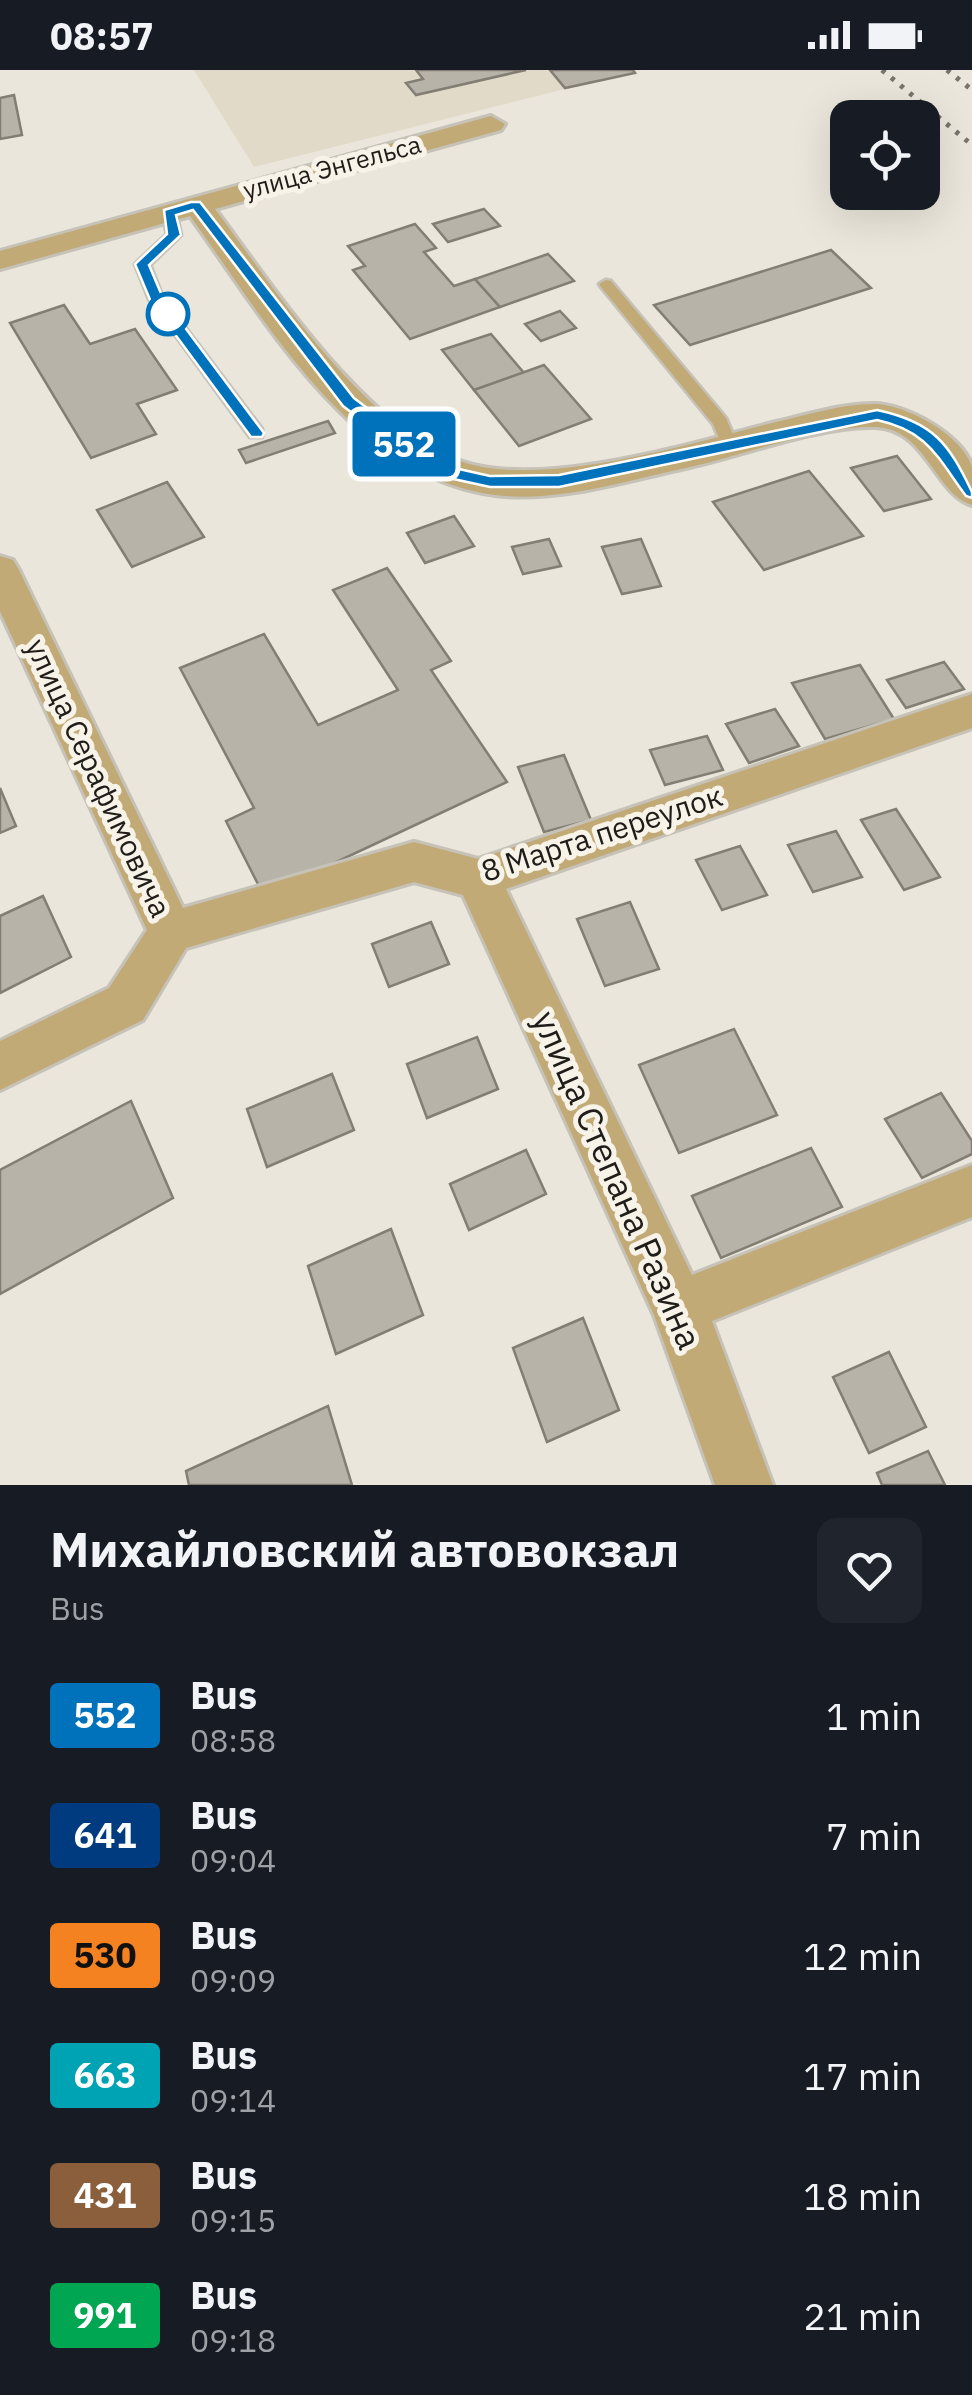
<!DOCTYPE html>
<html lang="en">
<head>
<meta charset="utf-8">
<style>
	body { margin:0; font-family:"IBM Plex Sans",sans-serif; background:#20242c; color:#f1f3f6; height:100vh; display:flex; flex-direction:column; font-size:38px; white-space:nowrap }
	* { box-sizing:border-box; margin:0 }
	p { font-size:32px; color:#9ea1a6 }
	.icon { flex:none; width:55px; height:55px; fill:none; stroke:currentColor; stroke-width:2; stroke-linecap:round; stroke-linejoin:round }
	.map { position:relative; height:1415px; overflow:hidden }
	.details { display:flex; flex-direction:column; background:#171b24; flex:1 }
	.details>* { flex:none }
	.badge { padding:0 20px; border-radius:8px; font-size:35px; line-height:65px }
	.fabs { position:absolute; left:830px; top:30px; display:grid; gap:20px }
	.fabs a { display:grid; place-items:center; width:110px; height:110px; border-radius:20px; background:#171b24; box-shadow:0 10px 40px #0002; font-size:50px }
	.map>.badge { position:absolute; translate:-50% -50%; box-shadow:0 0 0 5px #fff }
	.round { display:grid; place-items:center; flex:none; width:105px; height:105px; border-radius:20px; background:#20242c }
	.headline { display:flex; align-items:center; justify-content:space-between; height:170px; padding:0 50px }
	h1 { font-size:48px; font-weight:700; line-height:75px }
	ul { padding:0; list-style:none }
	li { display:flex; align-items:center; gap:30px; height:120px; padding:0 50px }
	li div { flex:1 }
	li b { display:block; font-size:38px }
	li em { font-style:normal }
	li .badge { min-width:110px; font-weight:700; text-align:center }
	.status { display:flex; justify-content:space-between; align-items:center; height:70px; padding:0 50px; background:#171b24; direction:ltr }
	.status svg { height:28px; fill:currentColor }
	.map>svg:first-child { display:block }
	.built { fill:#e2dac8 }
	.building { fill:#b7b3a8; stroke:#837e74; stroke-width:2.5 }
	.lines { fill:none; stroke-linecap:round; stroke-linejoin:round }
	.lane-casing { stroke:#c6c2b8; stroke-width:5 }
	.street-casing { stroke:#c6c2b8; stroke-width:6 }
	.lane { fill:#c1aa76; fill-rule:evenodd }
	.street { fill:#c1aa76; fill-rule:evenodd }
	.rail { stroke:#77746d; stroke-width:5; stroke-dasharray:4 8; stroke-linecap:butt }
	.line { fill:#0072bc; stroke:#fff; stroke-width:2.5 }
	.stop-dot { fill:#fff; stroke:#0072bc; stroke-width:5 }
	.labels { text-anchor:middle; stroke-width:10; stroke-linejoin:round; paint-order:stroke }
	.far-street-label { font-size:25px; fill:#1f1d19; stroke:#f8f3e8 }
	.street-label { font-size:30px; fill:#1f1d19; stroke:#f8f3e8 }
	.near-street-label { font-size:35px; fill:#1f1d19; stroke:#f8f3e8 }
</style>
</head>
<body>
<div class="status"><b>08:57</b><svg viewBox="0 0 49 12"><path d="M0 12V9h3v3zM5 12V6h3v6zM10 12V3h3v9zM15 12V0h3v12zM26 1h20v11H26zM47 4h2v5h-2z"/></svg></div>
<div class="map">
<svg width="972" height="1415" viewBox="0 0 972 1415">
	<rect width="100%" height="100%" fill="#ebe6db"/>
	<polygon class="built" points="194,0 641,0 254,97"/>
	<g class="building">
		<polygon points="416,0 526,0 416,25 406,13 423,9"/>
		<polygon points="550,0 633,0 635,3 565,18"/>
		<polygon points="14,25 22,65 0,69 0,28"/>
		<polygon points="484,139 500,156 448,172 433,154"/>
		<polygon points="415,154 436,178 424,182 454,216 475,209 500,237 410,269 353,200 365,196 348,176"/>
		<polygon points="831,180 871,218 690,275 654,235"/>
		<polygon points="548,184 574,211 500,237 475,209"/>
		<polygon points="64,235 90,274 135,259 177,320 137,334 156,364 91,388 10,253"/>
		<polygon points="560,241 576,258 541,271 525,254"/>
		<polygon points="491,264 524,303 474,320 442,280"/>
		<polygon points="544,295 591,349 519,376 474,320"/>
		<polygon points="328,351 335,363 246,393 239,380"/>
		<polygon points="897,386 931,429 884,441 851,398"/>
		<polygon points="809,401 863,466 764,500 713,432"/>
		<polygon points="167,412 204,467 132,497 97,440"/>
		<polygon points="454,446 474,476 425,493 407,463"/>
		<polygon points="549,469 561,496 523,504 512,477"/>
		<polygon points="641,469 661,516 622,524 602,477"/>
		<polygon points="387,498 451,591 431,600 507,712 264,826 226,751 254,738 180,598 264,564 318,655 398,620 333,520"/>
		<polygon points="944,592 964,619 906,638 887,610"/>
		<polygon points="860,595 894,649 825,669 792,613"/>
		<polygon points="775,639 799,676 749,693 726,654"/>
		<polygon points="707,666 723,700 665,715 650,680"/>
		<polygon points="564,685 591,750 544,762 518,697"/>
		<polygon points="0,718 16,756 0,763"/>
		<polygon points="896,739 940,807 904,820 861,750"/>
		<polygon points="836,761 862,807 813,822 788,775"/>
		<polygon points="740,776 767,825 722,840 696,790"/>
		<polygon points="43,826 71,887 0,923 0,846"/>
		<polygon points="630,832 659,899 605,916 577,849"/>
		<polygon points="431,852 449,894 389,917 372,874"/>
		<polygon points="734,959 777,1045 679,1083 639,995"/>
		<polygon points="477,967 498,1019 427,1048 407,994"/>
		<polygon points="332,1004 354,1060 267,1097 247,1039"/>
		<polygon points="941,1023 972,1071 972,1084 922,1108 885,1049"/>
		<polygon points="131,1031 173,1128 0,1224 0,1100"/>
		<polygon points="811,1078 842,1137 721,1188 692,1126"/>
		<polygon points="526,1080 546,1124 469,1160 450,1114"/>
		<polygon points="391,1159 423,1245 336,1284 308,1196"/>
		<polygon points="583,1248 619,1340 547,1372 513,1278"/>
		<polygon points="889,1282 926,1357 869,1383 833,1307"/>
		<polygon points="328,1336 352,1415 189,1415 186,1401"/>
		<polygon points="928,1381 945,1415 882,1415 877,1403"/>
	</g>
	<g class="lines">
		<defs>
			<g id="lane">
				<polygon points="169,139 176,143 181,165 150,195 163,228 262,359 262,367 250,367 149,229 135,194 167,164 162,143"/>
				<polygon points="606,210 611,211 726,348 738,376 736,380 724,380 713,354 601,217 599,214"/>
			</g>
			<g id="street">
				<path d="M491 46 505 54 501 60 215 139C274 218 366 360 463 392 544 419 693 373 776 352 807 345 841 334 874 334 905 334 963 365 972 397 972 407 972 424 972 435 935 424 926 358 875 357 822 355 744 385 690 397 628 410 559 433 495 425 352 406 267 252 190 146L0 199V181Z"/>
				<polygon points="0,486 13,490 19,500 183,838 414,772 478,789 972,624 972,658 506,819 692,1205 972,1095 972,1147 712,1251 773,1415 715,1415 654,1245 463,825 414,812 186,878 143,950 0,1020 0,971 109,918 147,860 0,541"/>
			</g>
		</defs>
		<use href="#lane" class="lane-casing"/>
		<use href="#street" class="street-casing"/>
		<use href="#lane" class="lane"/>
		<use href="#street" class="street"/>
		<g class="rail">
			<polyline points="882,0 972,75"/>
			<polyline points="947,0 972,20"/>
		</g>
	</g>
	<path class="line" d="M191 132H200L354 328 426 383 459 399 490 406 559 405 877 340C934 352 949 374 972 422V428L966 426C937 387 928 361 877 350L559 417H490L449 408 414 390 343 336 193 140 176 145 181 165 149 195 163 228 264 363 262 367H251L151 232 135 194 167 164 164 140Z"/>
	<circle class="stop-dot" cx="168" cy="244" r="20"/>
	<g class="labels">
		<g class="far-street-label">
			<text transform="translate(332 97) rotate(-15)" y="9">улица Энгельса</text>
		</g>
		<g class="street-label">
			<text transform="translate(98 708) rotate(65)" y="10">улица Серафимовича</text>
			<text transform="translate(602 764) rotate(-18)" y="10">8 Марта переулок</text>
		</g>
		<g class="near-street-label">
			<text transform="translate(617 1110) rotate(66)" y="12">улица Степана Разина</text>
		</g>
	</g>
</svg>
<div class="fabs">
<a><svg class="icon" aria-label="locate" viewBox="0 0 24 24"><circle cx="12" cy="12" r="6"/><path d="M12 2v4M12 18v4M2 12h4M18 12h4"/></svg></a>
</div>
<b class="badge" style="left:404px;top:374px;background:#0072bc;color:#fff">552</b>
</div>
<section class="details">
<div class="headline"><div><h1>Михайловский автовокзал</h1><p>Bus</p></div><a class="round"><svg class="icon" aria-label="heart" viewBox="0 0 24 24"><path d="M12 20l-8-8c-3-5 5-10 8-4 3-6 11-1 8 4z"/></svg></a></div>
<ul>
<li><span class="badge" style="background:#0072bc;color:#fff">552</span><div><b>Bus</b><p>08:58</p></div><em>1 min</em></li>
<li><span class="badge" style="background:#003b80;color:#fff">641</span><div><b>Bus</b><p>09:04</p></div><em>7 min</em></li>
<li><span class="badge" style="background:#f58220;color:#111">530</span><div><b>Bus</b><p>09:09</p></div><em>12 min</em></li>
<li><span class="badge" style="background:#00a3b4;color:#fff">663</span><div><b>Bus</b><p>09:14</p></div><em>17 min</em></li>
<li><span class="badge" style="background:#8b5e3c;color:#fff">431</span><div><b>Bus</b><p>09:15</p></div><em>18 min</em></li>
<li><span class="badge" style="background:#00a651;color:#fff">991</span><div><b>Bus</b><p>09:18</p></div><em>21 min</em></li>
</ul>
</section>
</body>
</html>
